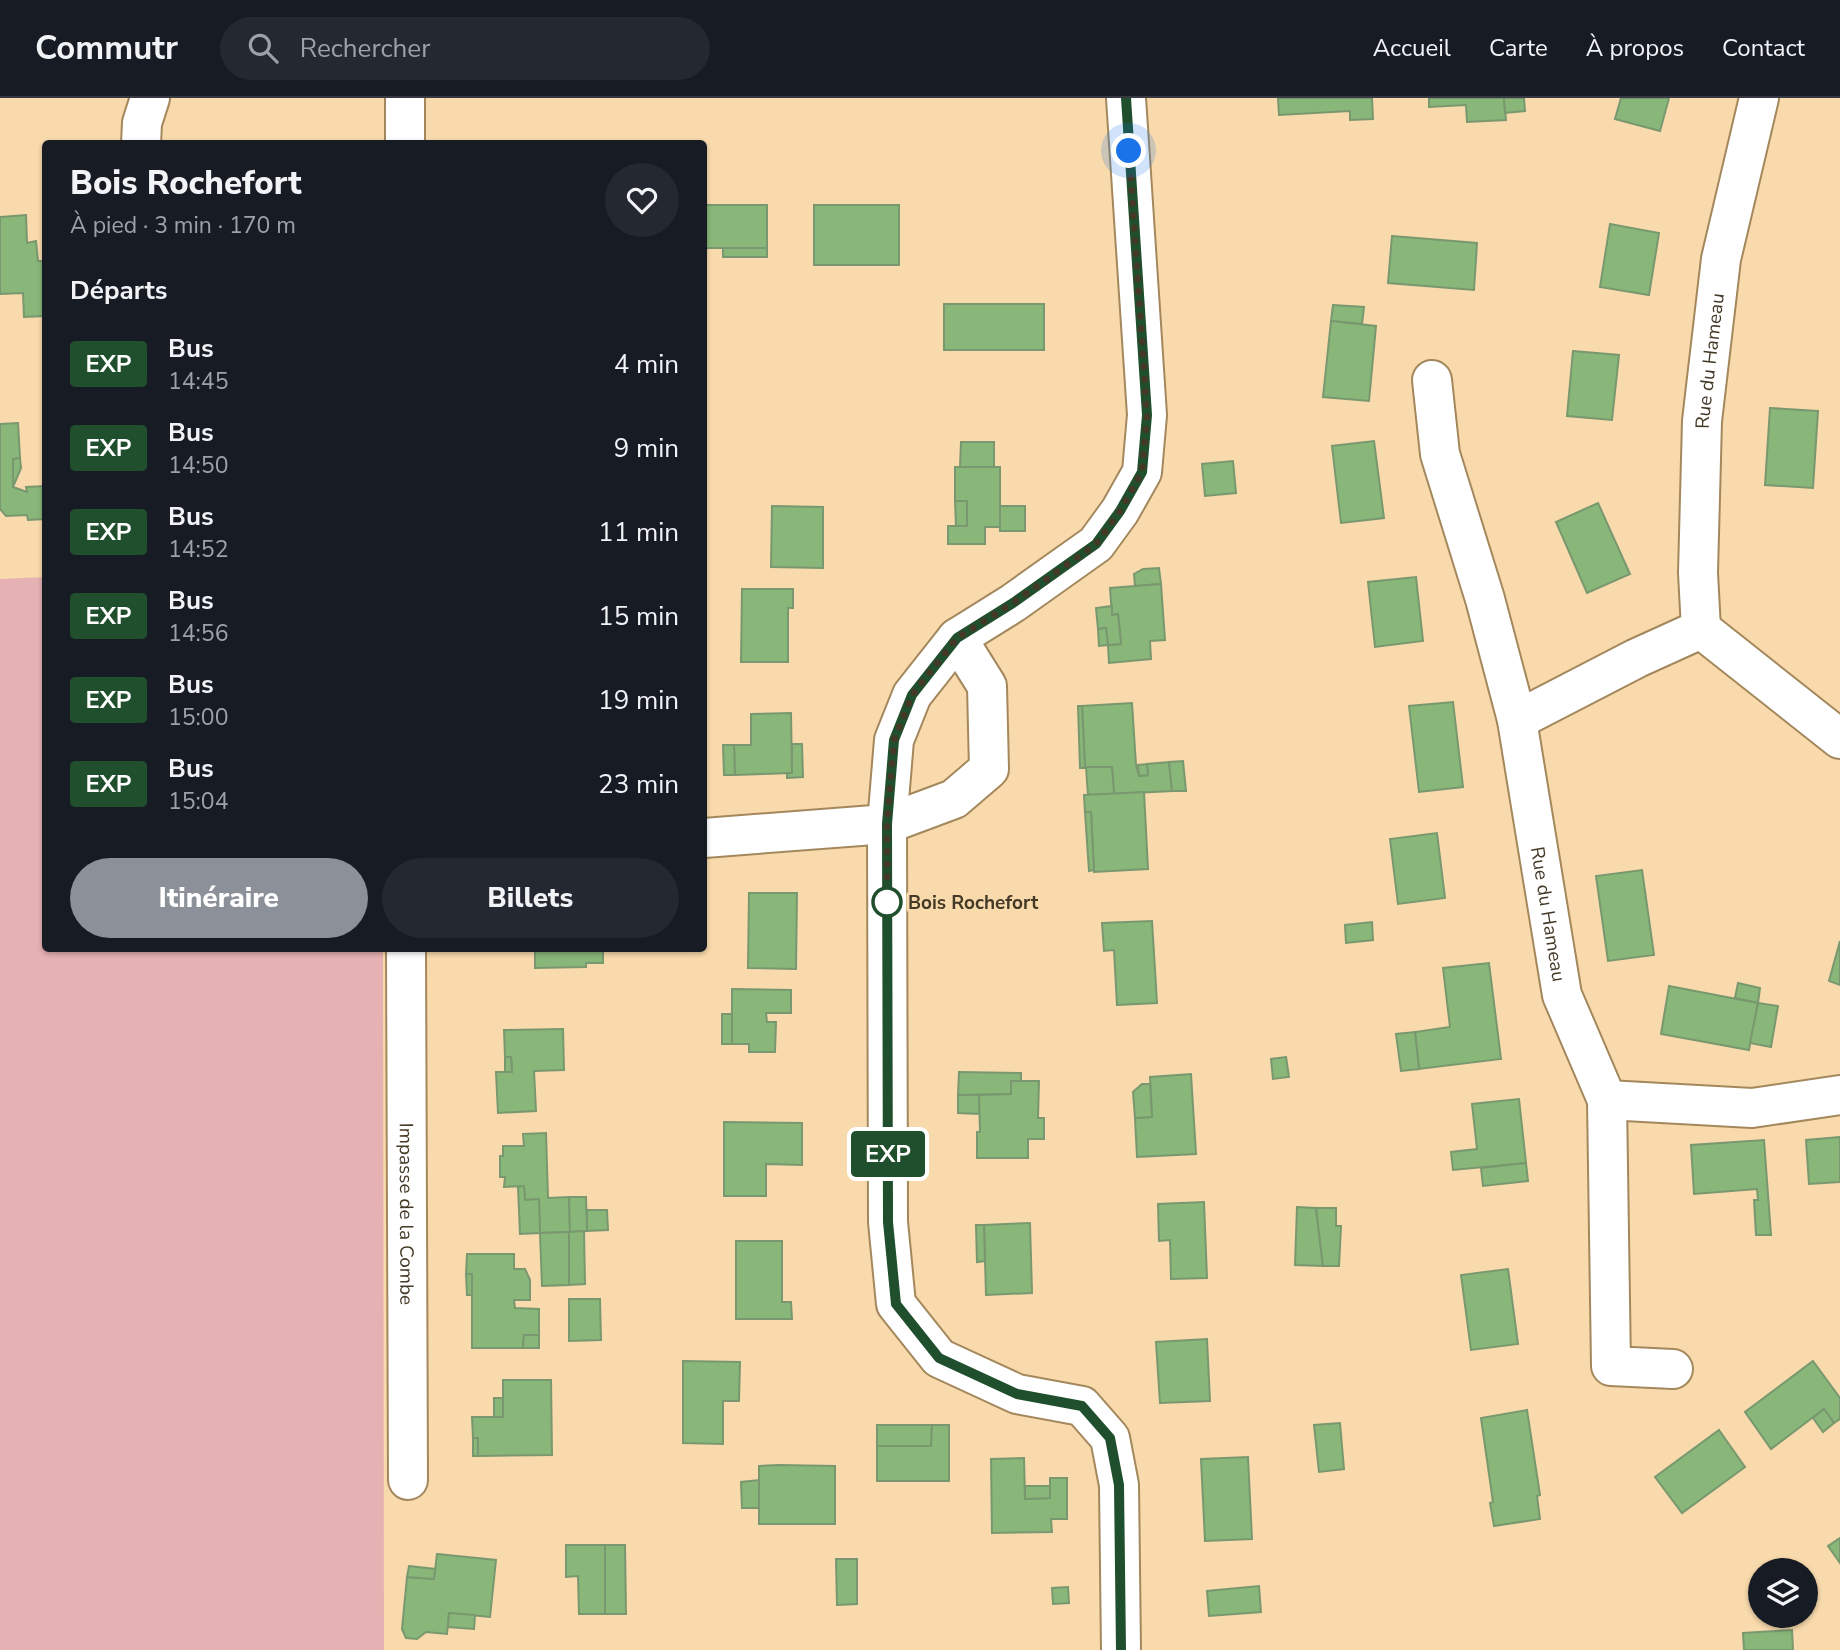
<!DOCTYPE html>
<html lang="fr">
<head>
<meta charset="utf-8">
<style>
	body { margin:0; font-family:"Nunito Sans",sans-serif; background:#242831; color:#f1f3f6; height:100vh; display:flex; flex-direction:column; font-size:26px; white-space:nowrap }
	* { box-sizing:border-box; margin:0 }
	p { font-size:23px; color:#9ea1a6 }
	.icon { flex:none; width:38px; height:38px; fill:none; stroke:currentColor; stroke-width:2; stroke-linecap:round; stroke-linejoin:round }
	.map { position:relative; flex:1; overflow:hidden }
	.sheet { position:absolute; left:42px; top:42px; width:665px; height:812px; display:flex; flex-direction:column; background:#171b24; border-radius:7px; box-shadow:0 2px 5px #0004 }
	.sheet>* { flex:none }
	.badge { padding:0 14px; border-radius:5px; font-size:24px; line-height:46px }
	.fabs { position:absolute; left:1748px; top:1460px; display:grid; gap:14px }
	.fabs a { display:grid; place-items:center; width:70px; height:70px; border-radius:50%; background:#171b24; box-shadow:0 2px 5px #0004; font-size:35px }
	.you { position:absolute; width:35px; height:35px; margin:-18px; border:5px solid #fff; border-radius:50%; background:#1a73e8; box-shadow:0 0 0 10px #1a73e833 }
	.map>.badge { position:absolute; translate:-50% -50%; box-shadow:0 0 0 4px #fff }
	h2 { padding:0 28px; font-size:26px; line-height:63px }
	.round { display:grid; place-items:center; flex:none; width:74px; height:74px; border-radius:37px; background:#242831 }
	.headline { display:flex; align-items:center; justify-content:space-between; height:119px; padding:0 28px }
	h1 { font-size:33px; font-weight:800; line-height:52px }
	.cta { display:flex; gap:14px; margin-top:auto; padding:14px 28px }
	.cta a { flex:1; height:80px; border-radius:42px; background:#8c9099; color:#fff; font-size:28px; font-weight:800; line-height:80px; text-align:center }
	.cta a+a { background:#242831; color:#f1f3f6 }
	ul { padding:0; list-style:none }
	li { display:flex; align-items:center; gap:21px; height:84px; padding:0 28px }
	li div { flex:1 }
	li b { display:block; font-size:26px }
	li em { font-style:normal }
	li .badge { min-width:77px; font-weight:700; text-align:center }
	header { display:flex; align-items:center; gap:42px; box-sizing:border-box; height:98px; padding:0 35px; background:#171b24; border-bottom:2px solid #363941 }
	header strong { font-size:33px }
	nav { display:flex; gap:38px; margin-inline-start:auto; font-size:24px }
	.search { width:490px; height:63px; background:#242831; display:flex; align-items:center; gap:18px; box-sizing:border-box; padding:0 24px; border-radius:38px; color:#9ea1a6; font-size:26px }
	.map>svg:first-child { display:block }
	.green { fill:#e6b1b2 }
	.building { fill:#88b779; stroke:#79986f; stroke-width:2 }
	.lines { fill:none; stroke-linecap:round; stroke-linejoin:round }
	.minor-casing { stroke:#a4885d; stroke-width:42 }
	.minor { stroke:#fff; stroke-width:38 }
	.line-casing { stroke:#fff; stroke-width:16 }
	.line { stroke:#204f2d; stroke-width:10 }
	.walk { stroke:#443826; stroke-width:7; stroke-dasharray:0 12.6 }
	.stop-dot { fill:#fff; stroke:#204f2d; stroke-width:3.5 }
	.labels { text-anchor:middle; stroke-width:6; stroke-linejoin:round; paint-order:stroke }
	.street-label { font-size:19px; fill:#443826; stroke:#f8daac }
	.stop-label { font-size:19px; font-weight:bold; fill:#443826; stroke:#f8daac; text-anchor:start }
</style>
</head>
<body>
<header>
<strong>Commutr</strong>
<div class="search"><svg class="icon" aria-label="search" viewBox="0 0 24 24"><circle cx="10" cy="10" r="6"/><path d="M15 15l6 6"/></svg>Rechercher</div>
<nav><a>Accueil</a><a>Carte</a><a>À propos</a><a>Contact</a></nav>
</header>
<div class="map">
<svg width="1840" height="1552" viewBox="0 0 1840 1552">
	<rect width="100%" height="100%" fill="#f8daac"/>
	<polygon class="green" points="45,479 46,850 383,851 384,1552 0,1552 0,481"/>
	<g class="building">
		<polygon points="1278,0 1372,0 1373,21 1350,22 1350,13 1279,17"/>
		<polygon points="1429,0 1504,0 1506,22 1467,24 1466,7 1429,9"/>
		<polygon points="1504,0 1524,0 1525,13 1505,15"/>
		<polygon points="1621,0 1669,0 1660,33 1615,21"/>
		<rect x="704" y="107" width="63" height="43"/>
		<rect x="814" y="107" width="85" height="60"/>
		<polygon points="26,117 27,145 36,143 38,163 46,163 46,218 24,219 23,195 0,196 0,119"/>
		<polygon points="1610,126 1659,135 1649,197 1600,189"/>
		<polygon points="1392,138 1477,145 1474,192 1388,185"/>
		<rect x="723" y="150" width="44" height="9"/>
		<rect x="944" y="206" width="100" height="46"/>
		<polygon points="1333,207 1364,209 1362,226 1331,223"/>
		<polygon points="1331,223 1376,228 1369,303 1323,299"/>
		<polygon points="1573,253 1619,257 1612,322 1567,318"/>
		<polygon points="1770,310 1818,313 1813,390 1765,387"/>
		<polygon points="18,325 20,360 13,361 13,389 27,394 26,389 46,388 46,421 28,422 27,417 6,418 0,411 0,326"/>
		<polygon points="1374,343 1384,420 1341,425 1332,348"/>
		<polygon points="961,344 994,344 994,369 960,369"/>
		<polygon points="20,360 21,370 13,389 13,361"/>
		<polygon points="1233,363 1236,395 1205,398 1202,366"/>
		<polygon points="955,369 1000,369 1000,429 985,429 985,446 948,446 948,428 967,428 967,403 955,403"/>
		<polygon points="955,403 967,403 967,428 956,428"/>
		<polygon points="1598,405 1630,476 1587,495 1556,424"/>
		<polygon points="772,408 823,409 823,470 771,469"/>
		<rect x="1000" y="408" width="25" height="25"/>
		<polygon points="1159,470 1161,486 1135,488 1134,476 1143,471"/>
		<polygon points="1416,479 1423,543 1375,549 1368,484"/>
		<polygon points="1161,486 1165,542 1150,543 1151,561 1109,565 1108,547 1121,546 1118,516 1112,517 1110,490"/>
		<polygon points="742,491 793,491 793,510 788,510 788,564 741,564"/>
		<polygon points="1112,508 1112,517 1118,516 1121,546 1108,547 1106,530 1098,531 1096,510"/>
		<polygon points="1106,530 1108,547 1099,548 1098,531"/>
		<polygon points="1453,604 1463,689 1419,694 1409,608"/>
		<polygon points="1132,605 1136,667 1139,678 1148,677 1147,666 1169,664 1172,693 1114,696 1112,669 1085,670 1082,608"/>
		<polygon points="1078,608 1082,608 1085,670 1080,670"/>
		<polygon points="791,615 792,675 735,677 734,647 751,647 751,616"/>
		<polygon points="792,646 802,646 803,679 787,680 787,675 792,675"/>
		<polygon points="723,647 734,647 735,677 724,677"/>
		<polygon points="1183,663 1186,693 1172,693 1169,664"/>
		<polygon points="1147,666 1148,677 1139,678 1138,667"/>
		<polygon points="1086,669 1112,669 1114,696 1088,697"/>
		<polygon points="1144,694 1148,771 1094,774 1091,714 1085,714 1084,697"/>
		<polygon points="1085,714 1091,714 1094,772 1089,773"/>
		<polygon points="1437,735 1445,800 1398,806 1390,741"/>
		<polygon points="1642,772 1654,857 1608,863 1596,778"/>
		<polygon points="749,795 797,795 796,871 748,870"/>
		<polygon points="1152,823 1157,905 1117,907 1114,852 1104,853 1102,825"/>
		<polygon points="1372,824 1373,842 1346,845 1345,827"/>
		<polygon points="1840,843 1840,887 1829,883"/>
		<polygon points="535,850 603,850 603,865 586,865 586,869 535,870"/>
		<polygon points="1489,865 1501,961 1419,971 1415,934 1450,929 1443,870"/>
		<polygon points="1738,885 1760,890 1758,905 1735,900"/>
		<polygon points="1669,888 1758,905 1749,952 1661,936"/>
		<polygon points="732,891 791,892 791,915 766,915 767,924 776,924 775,954 749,954 749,946 732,946"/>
		<polygon points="1758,905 1778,908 1771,949 1750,945"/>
		<rect x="722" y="916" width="10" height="30"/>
		<polygon points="563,931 564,972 534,973 536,1013 498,1015 496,974 512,974 511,959 505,959 504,932"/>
		<polygon points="1415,934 1419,971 1401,973 1396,936"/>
		<polygon points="505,959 511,959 512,974 505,974"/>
		<polygon points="1286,959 1289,979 1273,981 1271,961"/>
		<polygon points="959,974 1021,975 1021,983 1011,983 1011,996 958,997"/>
		<polygon points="1191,976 1196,1056 1137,1059 1135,1020 1152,1019 1150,979"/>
		<polygon points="1011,983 1039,983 1038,1020 1044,1020 1044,1041 1028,1041 1028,1060 977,1060 977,1034 980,1034 979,997 1011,996"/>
		<polygon points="1142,986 1150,986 1152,1019 1135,1020 1133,994"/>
		<polygon points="958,997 979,997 979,1016 958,1015"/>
		<polygon points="1519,1001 1526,1065 1453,1072 1451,1054 1477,1051 1472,1006"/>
		<polygon points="724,1024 802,1025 802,1067 766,1066 766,1098 724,1098"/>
		<polygon points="546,1035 548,1100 569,1099 570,1134 540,1135 539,1101 525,1102 524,1088 504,1089 505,1079 500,1079 500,1058 503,1058 503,1048 524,1048 523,1036"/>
		<polygon points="1840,1039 1840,1084 1809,1086 1806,1042"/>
		<polygon points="1764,1042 1771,1137 1756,1137 1754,1102 1758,1102 1757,1091 1694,1096 1691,1047"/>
		<polygon points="1526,1065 1528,1083 1483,1088 1481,1070"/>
		<polygon points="524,1088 525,1102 539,1101 540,1135 520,1136 518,1089"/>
		<polygon points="569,1099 586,1099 587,1133 570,1134"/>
		<polygon points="1204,1104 1207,1180 1171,1181 1170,1142 1159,1143 1158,1106"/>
		<polygon points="1297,1109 1316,1110 1323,1168 1295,1167"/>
		<polygon points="1316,1110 1336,1110 1336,1128 1341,1128 1339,1168 1323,1168"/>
		<polygon points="587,1112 607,1112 608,1132 587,1133"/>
		<polygon points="1030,1125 1032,1195 986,1197 984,1127"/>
		<polygon points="976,1127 984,1127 985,1163 977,1164"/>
		<polygon points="584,1133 585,1186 569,1187 569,1134"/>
		<polygon points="569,1134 569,1187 542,1188 540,1135"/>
		<polygon points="736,1143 782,1143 782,1204 791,1204 792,1221 736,1221"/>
		<polygon points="467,1156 514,1156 514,1171 525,1171 530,1182 530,1202 514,1202 515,1210 539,1211 539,1237 524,1237 523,1250 472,1250 472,1176 466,1176"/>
		<polygon points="1508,1171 1518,1246 1471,1252 1461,1177"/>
		<polygon points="466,1176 472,1176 472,1197 467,1197"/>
		<polygon points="569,1201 600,1201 601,1242 569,1243"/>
		<polygon points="524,1237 539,1237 539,1250 523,1250"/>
		<polygon points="1207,1241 1210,1303 1160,1305 1156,1244"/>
		<polygon points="683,1263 740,1264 739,1303 723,1303 723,1346 683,1345"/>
		<polygon points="1813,1263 1840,1300 1840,1321 1834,1325 1824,1311 1771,1351 1745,1314"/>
		<polygon points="503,1282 551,1282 552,1357 478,1358 478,1340 473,1340 472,1319 503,1319"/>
		<rect x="494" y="1300" width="9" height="19"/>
		<polygon points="1824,1311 1834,1325 1823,1334 1813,1320"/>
		<polygon points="1527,1312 1540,1397 1537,1398 1540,1421 1494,1428 1490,1405 1493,1404 1481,1320"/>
		<polygon points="1340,1325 1344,1371 1319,1374 1314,1327"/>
		<polygon points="877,1327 932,1327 931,1348 877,1348"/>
		<polygon points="932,1327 949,1327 949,1383 877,1383 877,1348 931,1348"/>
		<polygon points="1719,1332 1745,1369 1682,1415 1655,1379"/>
		<rect x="473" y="1340" width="5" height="18"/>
		<polygon points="1248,1359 1252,1441 1205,1443 1201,1361"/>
		<polygon points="1024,1360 1025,1401 1050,1400 1050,1380 1067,1380 1067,1421 1051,1421 1052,1434 992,1435 991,1361"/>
		<polygon points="779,1367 835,1368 835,1426 759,1426 759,1368"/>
		<polygon points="759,1382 759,1410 742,1410 741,1384"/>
		<polygon points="1025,1388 1050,1388 1050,1400 1025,1401"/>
		<polygon points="1840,1440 1840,1465 1828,1448"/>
		<polygon points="566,1447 605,1447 605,1516 579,1516 578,1478 566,1479"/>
		<polygon points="605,1447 625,1447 626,1516 605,1516"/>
		<polygon points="437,1456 496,1462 490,1519 449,1515 447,1536 426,1534 417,1541 406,1540 402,1531 407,1479 434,1481"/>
		<polygon points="836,1461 857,1461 857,1506 837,1507"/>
		<polygon points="409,1468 435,1471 434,1481 407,1479"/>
		<polygon points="1259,1488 1261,1514 1209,1518 1207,1493"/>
		<polygon points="1068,1489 1069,1505 1053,1506 1052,1490"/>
		<polygon points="449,1515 475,1517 474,1531 448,1529"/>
		<polygon points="1792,1532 1793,1552 1744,1552 1743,1535"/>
	</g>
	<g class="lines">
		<defs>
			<g id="minor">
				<polyline points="141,46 142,25 150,0"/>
				<polyline points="405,46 405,0"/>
				<path id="s1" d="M1432 282 1440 356 1485 501 1517 622 1562 897 1607 1002 1611 1268 1673 1271"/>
				<polyline points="1701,531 1840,641"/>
				<path id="s2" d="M1517 622 1637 560 1701 531 1698 475 1702 323 1721 161 1759 0"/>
				<polyline points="704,740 887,726 954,701 989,671 987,588 957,540"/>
				<path id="s3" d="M406 850 408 1382"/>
				<polyline points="1607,1002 1752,1010 1840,997"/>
				<polyline points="1121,1552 1119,1387 1110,1340 1082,1308 1017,1296 939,1260 896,1206 888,1124 887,726 894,642 912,597 957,540 1013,505 1096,446 1120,413 1142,374 1147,317 1126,0"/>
			</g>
		</defs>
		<use href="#minor" class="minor-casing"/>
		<use href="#minor" class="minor"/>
	</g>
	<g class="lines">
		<defs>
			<polyline id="line" points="1121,1552 1119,1387 1110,1340 1082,1308 1017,1296 939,1260 896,1206 888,1124 887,726 894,642 912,597 957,540 1013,505 1096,446 1120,413 1142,374 1147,317 1126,0"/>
		</defs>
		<use href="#line" class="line-casing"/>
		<use href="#line" class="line"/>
		<polyline class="walk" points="887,804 887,726 894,642 912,597 957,540 1013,505 1096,446 1120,413 1142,374 1147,317 1129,53"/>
	</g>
	<circle class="stop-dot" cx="887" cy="804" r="14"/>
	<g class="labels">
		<g class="street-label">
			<text dy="7" stroke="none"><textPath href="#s2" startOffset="474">Rue du Hameau</textPath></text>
			<text dy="7" stroke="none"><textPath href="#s1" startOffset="548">Rue du Hameau</textPath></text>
			<text dy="7" stroke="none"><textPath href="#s3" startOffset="266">Impasse de la Combe</textPath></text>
		</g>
		<g class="stop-label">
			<text x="908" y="811">Bois Rochefort</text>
		</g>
	</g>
</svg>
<div class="fabs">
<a><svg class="icon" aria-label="layers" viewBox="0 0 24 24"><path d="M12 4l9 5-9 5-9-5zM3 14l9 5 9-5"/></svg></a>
</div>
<div class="you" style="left:1129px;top:53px"></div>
<b class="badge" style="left:888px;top:1056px;background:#204f2d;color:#fff">EXP</b>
<section class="sheet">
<div class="headline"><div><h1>Bois Rochefort</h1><p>À pied · 3 min · 170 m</p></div><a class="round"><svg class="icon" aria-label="heart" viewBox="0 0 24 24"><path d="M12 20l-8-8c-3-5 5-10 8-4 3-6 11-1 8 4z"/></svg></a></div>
<h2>Départs</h2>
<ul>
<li><span class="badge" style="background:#204f2d;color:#fff">EXP</span><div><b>Bus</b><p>14:45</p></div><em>4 min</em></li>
<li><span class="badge" style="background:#204f2d;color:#fff">EXP</span><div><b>Bus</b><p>14:50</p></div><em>9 min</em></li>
<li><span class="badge" style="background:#204f2d;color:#fff">EXP</span><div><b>Bus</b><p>14:52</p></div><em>11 min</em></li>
<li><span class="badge" style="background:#204f2d;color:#fff">EXP</span><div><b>Bus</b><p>14:56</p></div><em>15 min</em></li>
<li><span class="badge" style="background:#204f2d;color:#fff">EXP</span><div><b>Bus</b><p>15:00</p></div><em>19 min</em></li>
<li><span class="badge" style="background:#204f2d;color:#fff">EXP</span><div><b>Bus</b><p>15:04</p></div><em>23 min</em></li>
</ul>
<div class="cta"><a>Itinéraire</a><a>Billets</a></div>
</section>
</div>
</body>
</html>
